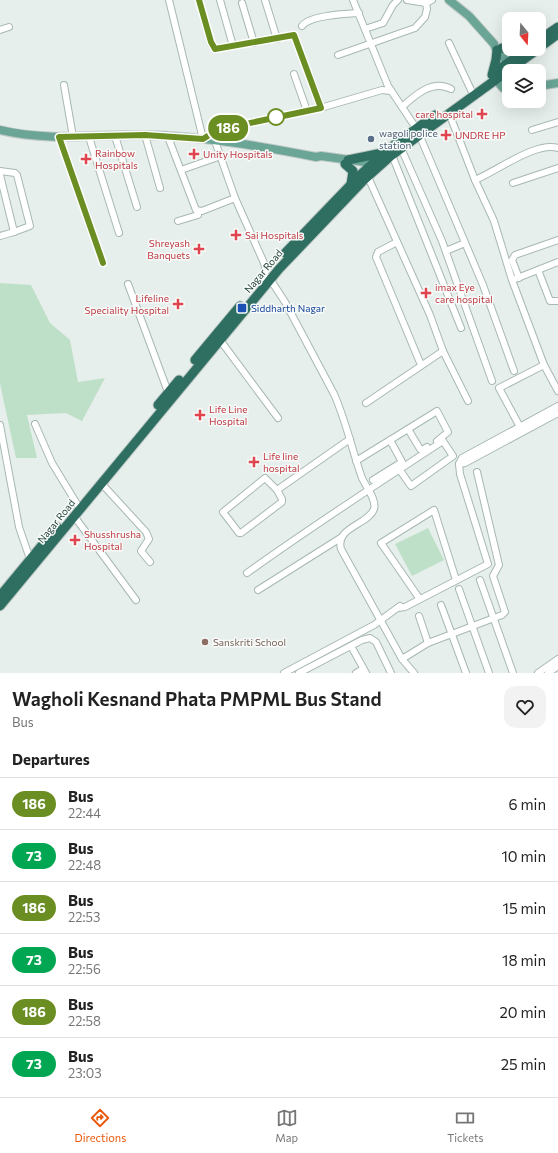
<!DOCTYPE html>
<html lang="en">
<head>
<meta charset="utf-8">
<style>
	body { margin:0; font-family:Commissioner,sans-serif; background:#f2f2f2; color:#222; height:100vh; display:flex; flex-direction:column; font-size:15px; white-space:nowrap }
	* { box-sizing:border-box; margin:0 }
	p { font-size:13px; color:#767676 }
	.icon { flex:none; width:22px; height:22px; fill:none; stroke:currentColor; stroke-width:2; stroke-linecap:round; stroke-linejoin:round }
	.map { position:relative; height:673px; overflow:hidden }
	.side { display:flex; flex-direction:column; background:#fff; flex:1 }
	.side>* { flex:none }
	.badge { padding:0 8px; border-radius:13px; font-size:14px; line-height:26px }
	.needle { width:26px; rotate:162deg }
	.controls { position:absolute; left:502px; top:12px; display:grid; gap:8px }
	.controls a { display:grid; place-items:center; width:44px; height:44px; border-radius:8px; background:#fff; box-shadow:0 4px 16px #0002; font-size:20px }
	.map>.badge { position:absolute; translate:-50% -50%; box-shadow:0 0 0 2px #fff }
	h2 { padding:0 12px; font-size:15px; line-height:36px }
	.round { display:grid; place-items:center; flex:none; width:42px; height:42px; border-radius:12px; background:#f2f2f2 }
	.overview { display:flex; align-items:center; justify-content:space-between; height:68px; padding:0 12px }
	h1 { font-size:19px; font-weight:600; line-height:30px }
	ul { padding:0; list-style:none }
	li { display:flex; align-items:center; gap:12px; height:52px; padding:0 12px; border-top:1px solid #e0e0e0 }
	li div { flex:1 }
	li b { display:block; font-size:15px }
	li em { font-style:normal }
	li .badge { min-width:44px; font-weight:700; text-align:center }
	.tabs { display:flex; justify-content:space-around; align-items:center; height:56px; border-top:1px solid #e0e0e0; background:#fff; font-size:11px; color:#767676 }
	.tabs a { display:grid; justify-items:center; gap:2px }
	.tabs .current { color:#ea580c }
	.map>svg:first-child { display:block }
	.green { fill:#bfe0c8 }
	.lines { fill:none; stroke-linecap:round; stroke-linejoin:round }
	.minor-casing { stroke:#a8b8b2; stroke-width:8 }
	.major-casing { stroke:#c2cac8; stroke-width:10 }
	.highway-casing { stroke:#c2cac8; stroke-width:11 }
	.minor { stroke:#fff; stroke-width:6 }
	.major { stroke:#6aa596; stroke-width:8 }
	.highway { stroke:#2f6f62; stroke-width:9 }
	.line-casing { stroke:#fff; stroke-width:9 }
	.line { stroke:#6b8e23; stroke-width:6 }
	.health-dot { fill:#e0444e; stroke:#f7fbf9; stroke-width:1.5 }
	.stop-dot { fill:#fff; stroke:#6b8e23; stroke-width:2 }
	.service-dot { fill:#5c6f8a; stroke:#f7fbf9; stroke-width:1.5 }
	.transit-dot { fill:#1a4fb4; stroke:#f7fbf9; stroke-width:1.5 }
	.education-dot { fill:#8d6e63; stroke:#f7fbf9; stroke-width:1.5 }
	.labels { text-anchor:middle; stroke-width:3; stroke-linejoin:round; paint-order:stroke }
	.health-label { font-size:10px; fill:#be3a42; stroke:#f7fbf9; text-anchor:start }
	.service-label { font-size:10px; fill:#4e5e75; stroke:#f7fbf9; text-anchor:start }
	.street-label { font-size:10px; fill:#24423a; stroke:#f7fbf9 }
	.transit-label { font-size:10px; fill:#164399; stroke:#f7fbf9; text-anchor:start }
	.education-label { font-size:10px; fill:#785e54; stroke:#f7fbf9; text-anchor:start }
</style>
</head>
<body>
<div class="map">
<svg width="558" height="673" viewBox="0 0 558 673">
	<rect width="100%" height="100%" fill="#e6efeb"/>
	<g class="green">
		<polygon points="0,283 31,285 50,323 70,340 78,382 105,378 82,421 66,413 27,415 37,458 16,458 2,393 0,383"/>
		<polygon points="428,528 444,560 412,576 395,544"/>
	</g>
	<g class="lines">
		<defs>
			<g id="minor">
				<polyline points="169,0 203,139 217,130 317,109 382,90 391,91"/>
				<polyline points="199,0 211,43 215,49 294,35 321,107"/>
				<polyline points="220,0 233,46"/>
				<polyline points="265,0 277,39"/>
				<polyline points="353,0 388,86 416,128"/>
				<polyline points="407,0 426,3 432,0"/>
				<polyline points="242,3 254,43"/>
				<path d="M302 26C310 15 345 14 359 13"/>
				<polyline points="365,29 383,23 393,5 398,0"/>
				<polyline points="0,30 9,27"/>
				<polyline points="449,43 471,90"/>
				<polyline points="338,55 415,28 425,17 427,9 426,3"/>
				<polyline points="294,74 307,111"/>
				<polyline points="64,85 73,137"/>
				<path d="M402 107C415 95 433 79 451 89"/>
				<polyline points="449,113 475,180 494,221 512,280 544,365 558,391"/>
				<polyline points="532,130 558,122"/>
				<polyline points="419,134 483,285 514,371"/>
				<polyline points="145,135 160,188"/>
				<polyline points="115,136 137,207"/>
				<polyline points="59,137 103,263"/>
				<polyline points="89,137 119,233"/>
				<polyline points="168,137 196,210 202,211 235,198"/>
				<polyline points="215,141 235,198 264,263 266,271 263,278"/>
				<polyline points="401,148 442,241 492,381"/>
				<polyline points="392,155 461,328"/>
				<polyline points="181,170 221,156"/>
				<polyline points="0,171 15,173 17,175 30,226 14,232"/>
				<polyline points="0,175 14,232 0,236"/>
				<polyline points="368,177 430,315 443,351 468,401"/>
				<path d="M475 180C497 171 536 141 558 148"/>
				<polyline points="513,183 558,168"/>
				<polyline points="178,221 198,215 197,211"/>
				<polyline points="397,242 378,252 376,257 421,365"/>
				<polyline points="446,251 465,243"/>
				<polyline points="538,270 550,301 558,301"/>
				<polyline points="519,278 512,260 515,255 558,240"/>
				<path d="M270 279 285 302 334 394C346 421 352 450 362 478 366 487 377 500 374 509 368 525 335 527 341 549L402 659 414 673"/>
				<polyline points="515,279 558,262"/>
				<polyline points="128,284 168,392"/>
				<polyline points="220,340 278,418"/>
				<polyline points="366,403 443,351"/>
				<polyline points="558,406 462,458 459,464 465,463 558,413"/>
				<polyline points="35,424 52,463 77,504"/>
				<polyline points="0,425 19,527 30,559"/>
				<polyline points="520,427 499,388 544,365"/>
				<polyline points="408,429 437,411 448,432 437,441"/>
				<polyline points="356,461 408,429 420,449 422,450 427,447"/>
				<polyline points="373,480 402,462 390,440"/>
				<polyline points="101,483 146,532 149,539 141,551 150,562"/>
				<polyline points="277,490 265,478 223,512 239,533 241,533 282,502 282,499 277,490 350,439"/>
				<polyline points="74,516 136,600"/>
				<path d="M247 573C311 527 377 484 443 441L453 456 411 486 399 469"/>
				<polyline points="480,580 513,673"/>
				<polyline points="459,589 489,673"/>
				<polyline points="258,590 342,537"/>
				<polyline points="419,598 381,543 434,510 456,580"/>
				<polyline points="441,605 466,673"/>
				<polyline points="398,608 405,607 488,564 460,474 459,464"/>
				<polyline points="419,616 428,643 502,615 505,612 493,576 499,565 477,472"/>
				<polyline points="351,646 366,673"/>
				<polyline points="402,659 428,643"/>
				<polyline points="284,673 374,625 400,606"/>
				<polyline points="299,673 362,640 370,638 376,642 391,673"/>
				<polyline points="356,673 363,669"/>
				<polyline points="538,673 558,659"/>
				<polyline points="548,673 558,666"/>
			</g>
			<g id="major">
				<polyline points="449,0 469,16 494,44 496,49 512,67"/>
				<polyline points="492,75 503,88 509,89"/>
				<polyline points="539,86 558,83"/>
				<path d="M0 130C48 142 96 134 145 135 202 136 260 146 316 157L321 156 365 162 375 168"/>
			</g>
			<g id="highway">
				<polyline points="539,40 558,27"/>
				<polyline points="502,48 514,50 526,49"/>
				<polyline points="539,48 558,34"/>
				<polyline points="498,70 527,49"/>
				<polyline points="492,75 496,60 497,50"/>
				<polyline points="348,160 382,153"/>
				<polyline points="345,164 353,171 351,184"/>
				<polyline points="285,253 359,176 386,151 435,115"/>
				<polyline points="195,360 240,306"/>
				<polyline points="158,405 179,380"/>
				<polyline points="0,596 57,527"/>
				<polyline points="0,606 279,269 364,180 392,155 538,49"/>
			</g>
		</defs>
		<use href="#minor" class="minor-casing"/>
		<use href="#major" class="major-casing"/>
		<use href="#highway" class="highway-casing"/>
		<use href="#minor" class="minor"/>
		<use href="#major" class="major"/>
		<use href="#highway" class="highway"/>
	</g>
	<g class="lines">
		<defs>
			<polyline id="line" points="103,263 59,137 145,135 203,139 217,130 321,108 294,35 215,49 211,42 199,0"/>
		</defs>
		<use href="#line" class="line-casing"/>
		<use href="#line" class="line"/>
	</g>
	<g class="health-dot">
		<path d="M480 108h4v4h4v4h-4v4h-4v-4h-4v-4h4z"/>
		<path d="M444 129h4v4h4v4h-4v4h-4v-4h-4v-4h4z"/>
		<path d="M192 148h4v4h4v4h-4v4h-4v-4h-4v-4h4z"/>
		<path d="M84 153h4v4h4v4h-4v4h-4v-4h-4v-4h4z"/>
		<path d="M234 229h4v4h4v4h-4v4h-4v-4h-4v-4h4z"/>
		<path d="M197 243h4v4h4v4h-4v4h-4v-4h-4v-4h4z"/>
		<path d="M424 287h4v4h4v4h-4v4h-4v-4h-4v-4h4z"/>
		<path d="M176 298h4v4h4v4h-4v4h-4v-4h-4v-4h4z"/>
		<path d="M198 409h4v4h4v4h-4v4h-4v-4h-4v-4h4z"/>
		<path d="M252 456h4v4h4v4h-4v4h-4v-4h-4v-4h4z"/>
		<path d="M73 534h4v4h4v4h-4v4h-4v-4h-4v-4h4z"/>
	</g>
	<circle class="stop-dot" cx="276" cy="117" r="8"/>
	<circle class="service-dot" cx="371" cy="139" r="4"/>
	<rect class="transit-dot" x="237" y="303" width="10" height="10" rx="2"/>
	<circle class="education-dot" cx="205" cy="642" r="4"/>
	<g class="labels">
		<g class="health-label">
			<text x="473" y="118" text-anchor="end">care hospital</text>
			<text x="455" y="139">UNDRE HP</text>
			<text x="95" y="157">Rainbow<tspan x="95" dy="12">Hospitals</tspan></text>
			<text x="203" y="158">Unity Hospitals</text>
			<text x="245" y="239">Sai Hospitals</text>
			<text x="190" y="247" text-anchor="end">Shreyash<tspan x="190" dy="12">Banquets</tspan></text>
			<text x="435" y="291">imax Eye<tspan x="435" dy="12">care hospital</tspan></text>
			<text x="169" y="302" text-anchor="end">Lifeline<tspan x="169" dy="12">Speciality Hospital</tspan></text>
			<text x="209" y="413">Life Line<tspan x="209" dy="12">Hospital</tspan></text>
			<text x="263" y="460">Life line<tspan x="263" dy="12">hospital</tspan></text>
			<text x="84" y="538">Shusshrusha<tspan x="84" dy="12">Hospital</tspan></text>
		</g>
		<g class="service-label">
			<text x="379" y="137">wagoli police<tspan x="379" dy="12">station</tspan></text>
		</g>
		<g class="street-label">
			<text transform="translate(263 271) rotate(-50)" y="4">Nagar Road</text>
			<text transform="translate(56 521) rotate(-51)" y="4">Nagar Road</text>
		</g>
		<g class="transit-label">
			<text x="251" y="312">Siddharth Nagar</text>
		</g>
		<g class="education-label">
			<text x="213" y="646">Sanskriti School</text>
		</g>
	</g>
</svg>
<div class="controls">
<a><svg class="needle" viewBox="-14 -14 28 28"><path d="M0-13l5 13h-10z" fill="#e53935"/><path d="M0 13l5-13h-10z" fill="#767676"/></svg></a>
<a><svg class="icon" aria-label="layers" viewBox="0 0 24 24"><path d="M12 4l9 5-9 5-9-5zM3 14l9 5 9-5"/></svg></a>
</div>
<b class="badge" style="left:228px;top:128px;background:#6b8e23;color:#fff">186</b>
</div>
<section class="side">
<div class="overview"><div><h1>Wagholi Kesnand Phata PMPML Bus Stand</h1><p>Bus</p></div><a class="round"><svg class="icon" aria-label="heart" viewBox="0 0 24 24"><path d="M12 20l-8-8c-3-5 5-10 8-4 3-6 11-1 8 4z"/></svg></a></div>
<h2>Departures</h2>
<ul>
<li><span class="badge" style="background:#6b8e23;color:#fff">186</span><div><b>Bus</b><p>22:44</p></div><em>6 min</em></li>
<li><span class="badge" style="background:#00a651;color:#fff">73</span><div><b>Bus</b><p>22:48</p></div><em>10 min</em></li>
<li><span class="badge" style="background:#6b8e23;color:#fff">186</span><div><b>Bus</b><p>22:53</p></div><em>15 min</em></li>
<li><span class="badge" style="background:#00a651;color:#fff">73</span><div><b>Bus</b><p>22:56</p></div><em>18 min</em></li>
<li><span class="badge" style="background:#6b8e23;color:#fff">186</span><div><b>Bus</b><p>22:58</p></div><em>20 min</em></li>
<li><span class="badge" style="background:#00a651;color:#fff">73</span><div><b>Bus</b><p>23:03</p></div><em>25 min</em></li>
</ul>
</section>
<nav class="tabs">
<a class="current"><svg class="icon" aria-label="directions" viewBox="0 0 24 24"><path d="M12 3l9 9-9 9-9-9zM9 14v-3h6M13 9l2 2-2 2"/></svg>Directions</a>
<a><svg class="icon" aria-label="map" viewBox="0 0 24 24"><path d="M3 6l6-2 6 2 6-2v14l-6 2-6-2-6 2zM9 4v14M15 6v14"/></svg>Map</a>
<a><svg class="icon" aria-label="tickets" viewBox="0 0 24 24"><path d="M3 7h18v10H3zM15 7v10"/></svg>Tickets</a>
</nav>
</body>
</html>
